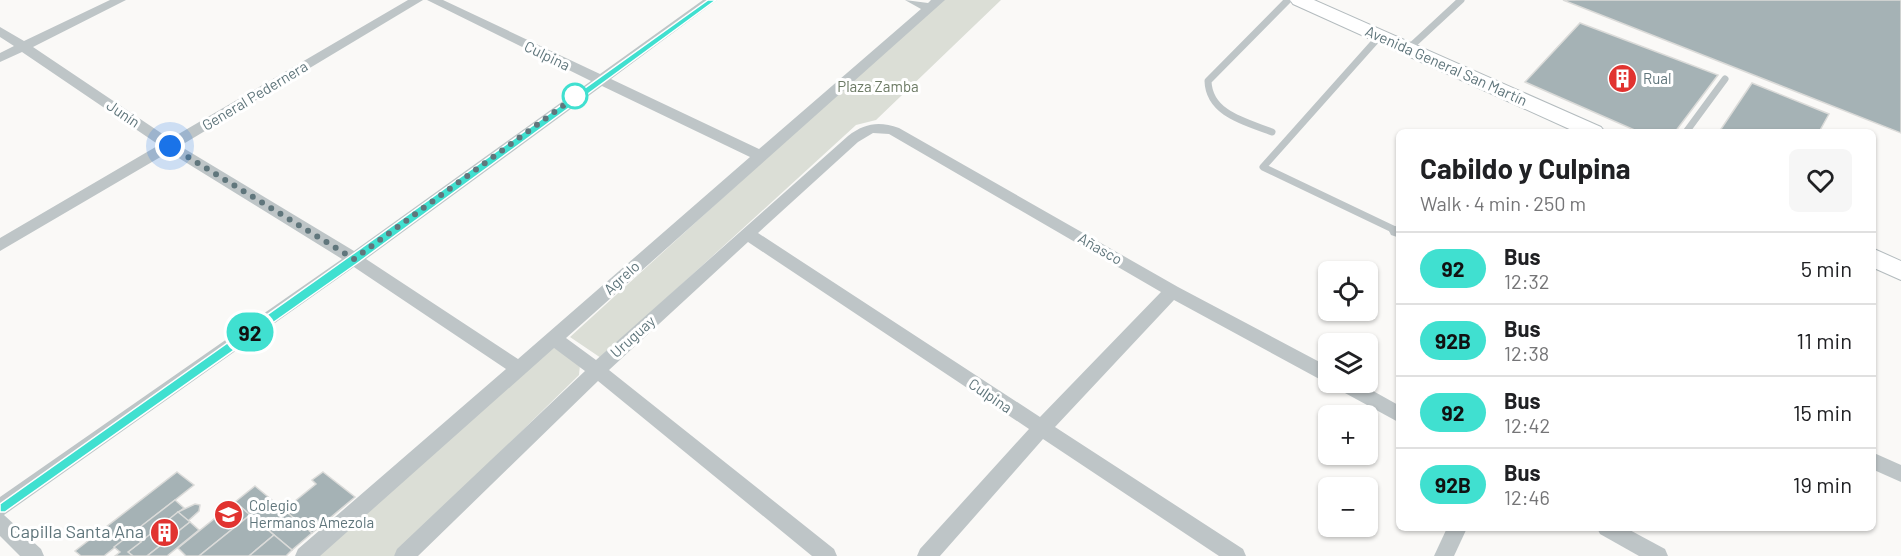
<!DOCTYPE html>
<html lang="en">
<head>
<meta charset="utf-8">
<style>
	body { margin:0; font-family:Barlow,sans-serif; background:#f6f6f6; color:#202124; height:100vh; display:flex; flex-direction:column; font-size:22px; white-space:nowrap }
	* { box-sizing:border-box; margin:0 }
	p { font-size:20px; color:#757577 }
	.icon { flex:none; width:33px; height:33px; fill:none; stroke:currentColor; stroke-width:2; stroke-linecap:round; stroke-linejoin:round }
	.map { position:relative; flex:1; overflow:hidden }
	.panel { position:absolute; left:1396px; top:129px; width:480px; height:402px; display:flex; flex-direction:column; background:#fff; border-radius:9px; box-shadow:0 2px 4px #0004 }
	.panel>* { flex:none }
	.badge { padding:0 12px; border-radius:20px; font-size:21px; line-height:39px }
	.controls { position:absolute; left:1318px; top:261px; display:grid; gap:12px }
	.controls a { display:grid; place-items:center; width:60px; height:60px; border-radius:9px; background:#fff; box-shadow:0 2px 4px #0004; font-size:30px }
	.you { position:absolute; width:30px; height:30px; margin:-15px; border:4px solid #fff; border-radius:50%; background:#1a73e8; box-shadow:0 0 0 9px #1a73e833 }
	.map>.badge { position:absolute; translate:-50% -50%; box-shadow:0 0 0 3px #fff }
	.round { display:grid; place-items:center; flex:none; width:63px; height:63px; border-radius:9px; background:#f6f6f6 }
	.overview { display:flex; align-items:center; justify-content:space-between; height:102px; padding:0 24px }
	h1 { font-size:28px; font-weight:700; line-height:45px }
	ul { padding:0; list-style:none }
	li { display:flex; align-items:center; gap:18px; height:72px; padding:0 24px; border-top:2px solid #e0e0e0 }
	li div { flex:1 }
	li b { display:block; font-size:22px }
	li em { font-style:normal }
	li .badge { min-width:66px; font-weight:700; text-align:center }
	.map>svg:first-child { display:block }
	.green { fill:#dbded6 }
	.building { fill:#a5b2b5; stroke:#dbdbd9; stroke-width:1.5 }
	.lines { fill:none; stroke-linecap:round; stroke-linejoin:round }
	.secondary-casing { stroke:#b3bbbe; stroke-width:2 }
	.lane { stroke:#bec5c7; stroke-width:7 }
	.street { fill:#bec5c7; fill-rule:evenodd }
	.secondary { fill:#fff; fill-rule:evenodd }
	.line { fill:#40e0d0; stroke:#fff; stroke-width:1.5 }
	.walk { stroke:#60767c; stroke-width:6; stroke-dasharray:0 10.8 }
	.stop-dot { fill:#fff; stroke:#40e0d0; stroke-width:3 }
	.labels { text-anchor:middle; stroke-width:6; stroke-linejoin:round; paint-order:stroke }
	.street-label { font-size:15px; fill:#60767c; stroke:#fff }
	.poi-label { font-size:15px; fill:#60767c; stroke:#fff; text-anchor:start }
	.park-label { font-size:15px; fill:#6c7a64; stroke:#fff }
	.near-poi-label { font-size:18px; fill:#60767c; stroke:#fff; text-anchor:end }
</style>
</head>
<body>
<div class="map">
<svg width="1901" height="556" viewBox="0 0 1901 556">
	<rect width="100%" height="100%" fill="#faf9f7"/>
	<g class="green">
		<polygon points="944,0 1001,0 876,120 856,125 601,358 570,337 833,97"/>
		<polygon points="553,347 580,365 579,375 394,556 316,556"/>
	</g>
	<g class="building">
		<polygon points="1563,0 1901,0 1901,133"/>
		<polygon points="1580,23 1718,75 1675,132 1639,132 1525,82"/>
		<polygon points="1752,83 1829,114 1819,132 1719,132"/>
		<polygon points="177,472 194,485 104,556 81,556 75,551"/>
		<polygon points="323,472 355,497 312,533 284,510 316,484 312,480"/>
		<polygon points="255,486 284,510 312,533 292,550 235,502"/>
		<polygon points="175,500 184,508 141,542 131,534"/>
		<polygon points="235,502 250,515 199,556 186,556 178,548"/>
		<polygon points="195,504 200,505 199,511 188,521 178,512"/>
		<polygon points="178,512 190,522 147,556 133,556 128,552"/>
		<polygon points="250,515 274,535 249,556 199,556"/>
		<polygon points="190,522 199,530 167,556 147,556"/>
		<polygon points="131,534 141,542 128,552 133,556 115,556 120,552 114,547"/>
		<polygon points="274,535 292,550 286,556 249,556"/>
	</g>
	<g class="lines">
		<defs>
			<g id="secondary">
				<polygon points="1290,0 1314,0 1601,127 1605,132 1576,132 1293,4"/>
				<polygon points="1874,249 1901,261 1901,280 1874,268"/>
			</g>
		</defs>
		<use href="#secondary" class="secondary-casing"/>
		<g class="lane">
			<polyline points="1379,37 1263,167 1397,231"/>
			<polyline points="1407,50 1461,0"/>
			<path d="M1272 132C1246 122 1209 114 1208 81L1288 0"/>
			<polyline points="1686,132 1725,79"/>
		</g>
		<g class="street">
			<path d="M110 0H126L33 47 170 139 408 0H423L180 146 354 251 591 81 427 0H443L600 74 703 0H717L611 79 759 149 921 9 905 0 928 3 931 0H945L566 338 596 360 848 136C865 123 879 121 899 128L1178 287 1329 367V382H1357L1400 406V423L1334 387 1331 383 1323 381 1174 300 1055 427 1243 549 1246 556H1219L1043 439 940 556H917L920 549 1029 429 748 242 609 370 834 549 837 556H812L598 381 418 556H394L397 549 585 371 554 348 320 556H295L298 549 506 369 354 267 4 515 41 549 44 556H20L0 536V497L342 259 169 152 0 251V238L159 145 22 52 0 62V53L14 46 0 37V27L24 41ZM602 86 750 157 518 359 366 259ZM873 133 889 134 1161 292 1040 417 758 233 858 142Z"/>
			<polygon points="1397,225 1400,226 1400,238 1391,235 1389,231"/>
			<polygon points="1874,453 1901,465 1901,482 1874,470"/>
			<polygon points="1447,528 1467,528 1454,556 1434,556"/>
			<polygon points="1597,528 1626,528 1665,549 1668,556 1639,556 1600,534"/>
		</g>
		<use href="#secondary" class="secondary"/>
	</g>
	<polygon class="line" points="708,0 716,0 359,262 5,512 0,512 0,504 350,256"/>
	<g class="lines">
		<polyline class="walk" points="170,146 354,259 579,94 575,96"/>
	</g>
	<defs>
		<symbol id="building-disc" viewBox="-11 -11 22 22"><circle r="9.5" fill="#e13330" stroke="#fff"/><path d="M-4-6H4V6H1V3H-1V6H-4ZM-2.5-4.3h1.7v1.8h-1.7ZM.8-4.3h1.7v1.8H.8ZM-2.5-1h1.7V.8h-1.7ZM.8-1h1.7V.8H.8Z" fill="#fff"/></symbol>
		<symbol id="school-disc" viewBox="-11 -11 22 22"><circle r="9.5" fill="#e13330" stroke="#fff"/><path d="M0-5L7-2L0 1L-7-2ZM-4 1L0 2.5L4 1V4Q0 6-4 4Z" fill="#fff"/></symbol>
	</defs>
	<g fill-rule="evenodd">
		<use href="#building-disc" x="1606" y="62" width="33" height="33"/>
		<use href="#school-disc" x="212" y="498" width="33" height="33"/>
		<use href="#building-disc" x="148" y="516" width="33" height="33"/>
	</g>
	<circle class="stop-dot" cx="575" cy="96" r="12"/>
	<g class="labels">
		<g class="street-label">
			<text transform="translate(547 56) rotate(26)" y="5">Culpina</text>
			<text transform="translate(1446 66) rotate(24)" y="5">Avenida General San Martín</text>
			<text transform="translate(255 96) rotate(-31)" y="5">General Pedernera</text>
			<text transform="translate(123 114) rotate(34)" y="5">Junín</text>
			<text transform="translate(1100 249) rotate(30)" y="5">Añasco</text>
			<text transform="translate(622 278) rotate(-42)" y="5">Agrelo</text>
			<text transform="translate(633 337) rotate(-42)" y="5">Uruguay</text>
			<text transform="translate(990 396) rotate(34)" y="5">Culpina</text>
		</g>
		<g class="poi-label">
			<text x="1643" y="84">Rual</text>
			<text x="249" y="511">Colegio<tspan x="249" dy="17">Hermanos Amezola</tspan></text>
		</g>
		<g class="park-label">
			<text x="878" y="92">Plaza Zamba</text>
		</g>
		<g class="near-poi-label">
			<text x="144" y="538">Capilla Santa Ana</text>
		</g>
	</g>
</svg>
<div class="controls">
<a><svg class="icon" aria-label="locate" viewBox="0 0 24 24"><circle cx="12" cy="12" r="6"/><path d="M12 2v4M12 18v4M2 12h4M18 12h4"/></svg></a>
<a><svg class="icon" aria-label="layers" viewBox="0 0 24 24"><path d="M12 4l9 5-9 5-9-5zM3 14l9 5 9-5"/></svg></a>
<a>+</a>
<a>−</a>
</div>
<div class="you" style="left:170px;top:146px"></div>
<b class="badge" style="left:250px;top:332px;background:#40e0d0;color:#111">92</b>
<section class="panel">
<div class="overview"><div><h1>Cabildo y Culpina</h1><p>Walk · 4 min · 250 m</p></div><a class="round"><svg class="icon" aria-label="heart" viewBox="0 0 24 24"><path d="M12 20l-8-8c-3-5 5-10 8-4 3-6 11-1 8 4z"/></svg></a></div>
<ul>
<li><span class="badge" style="background:#40e0d0;color:#111">92</span><div><b>Bus</b><p>12:32</p></div><em>5 min</em></li>
<li><span class="badge" style="background:#40e0d0;color:#111">92B</span><div><b>Bus</b><p>12:38</p></div><em>11 min</em></li>
<li><span class="badge" style="background:#40e0d0;color:#111">92</span><div><b>Bus</b><p>12:42</p></div><em>15 min</em></li>
<li><span class="badge" style="background:#40e0d0;color:#111">92B</span><div><b>Bus</b><p>12:46</p></div><em>19 min</em></li>
</ul>
</section>
</div>
</body>
</html>
